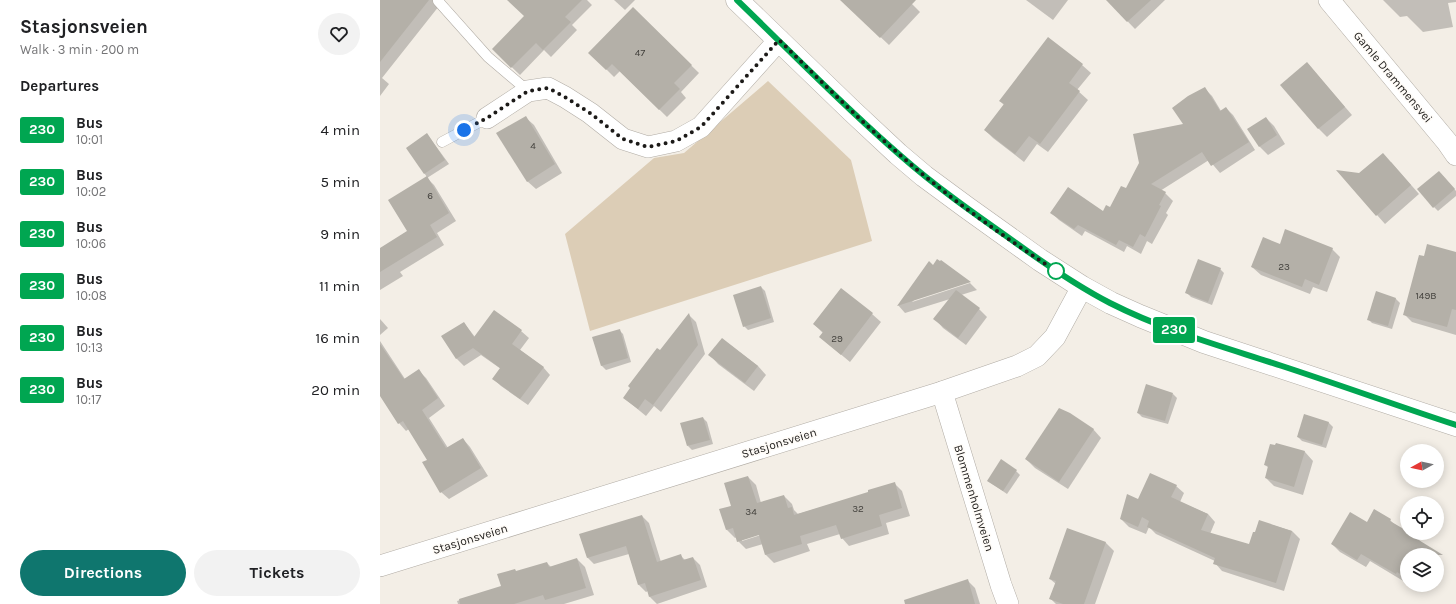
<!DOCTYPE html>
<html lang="en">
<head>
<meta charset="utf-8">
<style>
	body { margin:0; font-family:Karla,sans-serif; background:#f2f2f2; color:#202124; height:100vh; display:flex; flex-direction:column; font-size:15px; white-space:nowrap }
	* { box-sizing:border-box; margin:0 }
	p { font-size:13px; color:#757577 }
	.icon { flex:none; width:22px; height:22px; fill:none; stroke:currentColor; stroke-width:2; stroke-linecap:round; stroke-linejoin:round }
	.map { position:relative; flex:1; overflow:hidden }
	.panel { display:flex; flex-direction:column; background:#fff; width:380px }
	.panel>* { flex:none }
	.badge { padding:0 8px; border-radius:3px; font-size:14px; line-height:26px }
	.needle { width:26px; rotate:262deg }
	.controls { position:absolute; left:1020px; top:444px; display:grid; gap:8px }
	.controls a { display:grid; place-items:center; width:44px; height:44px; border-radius:50%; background:#fff; box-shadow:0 2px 10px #0003; font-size:20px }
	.you { position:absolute; width:20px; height:20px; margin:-10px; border:3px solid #fff; border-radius:50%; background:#1a73e8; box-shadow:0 0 0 6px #1a73e833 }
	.map>.badge { position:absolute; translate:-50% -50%; box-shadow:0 0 0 2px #fff }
	h2 { padding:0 20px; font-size:15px; line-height:36px }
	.round { display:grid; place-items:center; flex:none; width:42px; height:42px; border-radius:21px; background:#f2f2f2 }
	.headline { display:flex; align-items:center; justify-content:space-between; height:68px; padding:0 20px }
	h1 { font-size:19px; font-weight:700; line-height:30px }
	.action { display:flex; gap:8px; margin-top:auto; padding:8px 20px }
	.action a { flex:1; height:46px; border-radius:24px; background:#0f766e; color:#fff; font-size:16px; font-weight:700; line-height:46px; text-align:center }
	.action a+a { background:#f2f2f2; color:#202124 }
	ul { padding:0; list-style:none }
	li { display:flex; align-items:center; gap:12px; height:52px; padding:0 20px }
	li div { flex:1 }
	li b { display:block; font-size:15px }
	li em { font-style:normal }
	li .badge { min-width:44px; font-weight:700; text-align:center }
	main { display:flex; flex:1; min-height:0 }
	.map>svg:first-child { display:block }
	.green { fill:#dccdb6 }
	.shadow { fill:#0003; fill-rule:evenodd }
	.building { fill:#b4b0a8 }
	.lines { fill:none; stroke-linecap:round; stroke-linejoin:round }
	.lane-casing { stroke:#b1aca5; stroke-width:11 }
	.street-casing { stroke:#b1aca5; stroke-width:22 }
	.secondary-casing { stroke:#b1aca5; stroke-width:23 }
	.lane { stroke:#fff; stroke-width:10 }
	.street { stroke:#fff; stroke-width:21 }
	.secondary { stroke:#fff; stroke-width:22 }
	.line-casing { stroke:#fff; stroke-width:9 }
	.line { stroke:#00a651; stroke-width:6 }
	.walk { stroke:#1c1a18; stroke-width:4; stroke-dasharray:0 7.2 }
	.stop-dot { fill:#fff; stroke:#00a651; stroke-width:2 }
	.labels { text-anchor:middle; stroke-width:3; stroke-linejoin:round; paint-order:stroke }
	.number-label { font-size:10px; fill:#42403c }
	.street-label { font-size:12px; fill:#1c1a18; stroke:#fefbf7 }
</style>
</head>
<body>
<main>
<section class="panel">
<div class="headline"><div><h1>Stasjonsveien</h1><p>Walk · 3 min · 200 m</p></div><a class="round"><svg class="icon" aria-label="heart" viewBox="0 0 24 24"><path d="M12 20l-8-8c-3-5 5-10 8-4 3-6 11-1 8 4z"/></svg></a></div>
<h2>Departures</h2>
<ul>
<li><span class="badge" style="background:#00a651;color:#fff">230</span><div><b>Bus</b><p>10:01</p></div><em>4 min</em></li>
<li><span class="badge" style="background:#00a651;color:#fff">230</span><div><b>Bus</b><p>10:02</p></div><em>5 min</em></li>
<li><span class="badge" style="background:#00a651;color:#fff">230</span><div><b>Bus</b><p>10:06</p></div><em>9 min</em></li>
<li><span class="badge" style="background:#00a651;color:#fff">230</span><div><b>Bus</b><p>10:08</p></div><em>11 min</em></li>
<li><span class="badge" style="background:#00a651;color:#fff">230</span><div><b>Bus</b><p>10:13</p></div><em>16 min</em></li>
<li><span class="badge" style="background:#00a651;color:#fff">230</span><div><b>Bus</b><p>10:17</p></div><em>20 min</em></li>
</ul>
<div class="action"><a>Directions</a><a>Tickets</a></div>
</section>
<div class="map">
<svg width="1076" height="604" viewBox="0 0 1076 604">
	<rect width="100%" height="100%" fill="#f3eee6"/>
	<polygon class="green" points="388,81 471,160 492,241 210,331 185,234 274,158 304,153"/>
	<g class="shadow">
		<polygon points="5,0 59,0 59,6 2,78 9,84 0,96 0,6"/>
		<polygon points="141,0 207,0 212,5 192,25 197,30 171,57 164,50 140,75 113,49 145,16"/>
		<polygon points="234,0 255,0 245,10"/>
		<polygon points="461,0 528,0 540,12 509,45"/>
		<polygon points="646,0 688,0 673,20"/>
		<polygon points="727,0 785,0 755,29"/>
		<polygon points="1003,0 1076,0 1076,2 1068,3 1073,27 1043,32 1027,16 1020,17"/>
		<polygon points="253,9 319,73 301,92 306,98 287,117 240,71 234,77 210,53"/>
		<polygon points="668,39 702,65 711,73 697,90 708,100 668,152 657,144 644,162 613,138 605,130 624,105 620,101"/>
		<polygon points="927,63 972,115 947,137 938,128"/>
		<polygon points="824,88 832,96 841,111 846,108 853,115 875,150 840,173 829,160 780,191 785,193 793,201 786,213 788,215 772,244 767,241 761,254 747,246 744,252 705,231 702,236 679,220 672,213 724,213 730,209 804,125"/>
		<polygon points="145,117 154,125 182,173 156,189 147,181"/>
		<polygon points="886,118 894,126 905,144 888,155 880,147 868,129"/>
		<polygon points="47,134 69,164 47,178 54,185 76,221 57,233 64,245 20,272 23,276 0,290 0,249 28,231 47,177 27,148"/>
		<polygon points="1011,162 1039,194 1005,224 958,171 980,174"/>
		<polygon points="1063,176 1076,191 1076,196 1058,211 1054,207"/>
		<polygon points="900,245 952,249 960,257 947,292 933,287 930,294 881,275 872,267"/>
		<polygon points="1076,253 1076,335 1032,322 1024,314 1044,257"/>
		<polygon points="840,269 844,273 832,305 811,297 807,293"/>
		<polygon points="590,283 597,290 581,295 599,309 607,317 586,345 563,328 555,319 570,299 525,313 518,305 535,299 532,302"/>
		<polygon points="381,287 385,291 394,322 368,330 364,326"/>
		<polygon points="461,289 492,314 501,322 470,362 440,337 443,333 434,324"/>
		<polygon points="996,293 1016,299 1020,303 1012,329 992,323 988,319"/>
		<polygon points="309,315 316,322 325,354 281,412 274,406 266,416 244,398"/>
		<polygon points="0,319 8,328 0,335"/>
		<polygon points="84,323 95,337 141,331 149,338 140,350 163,367 170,375 148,405 121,386 114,379 121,369 101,355 84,366 77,359 63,337"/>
		<polygon points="239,330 243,334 251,362 226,370 222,366 213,338"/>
		<polygon points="342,339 378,366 386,375 374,391 338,364 330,355"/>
		<polygon points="0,341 25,379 39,371 46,378 65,406 49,418 68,448 83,439 90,447 108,476 69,499 61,492 48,460 29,429 26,431 19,423 0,395"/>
		<polygon points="793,394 797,398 788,424 762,417 758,413"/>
		<polygon points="925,415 949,423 953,427 946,448 922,441 918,437"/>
		<polygon points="323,418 327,422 333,444 312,450 308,446"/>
		<polygon points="713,429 721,438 688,489 655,468 646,459"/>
		<polygon points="896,444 925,452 933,461 923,495 894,486 886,478 889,468 885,465"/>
		<polygon points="636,471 640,475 627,494 608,481"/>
		<path d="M368 477 376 485 381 503 404 496 412 504 414 510 418 514 490 493 514 483 522 491 530 516 506 523 509 534 469 546 462 538 460 534 427 544 430 551 394 563 386 555 383 544 366 549 358 541 357 537 355 538 347 530 341 510 352 506ZM383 532 384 534 362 541V539Z"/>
		<polygon points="796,486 804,493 800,502 828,514 835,522 830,534 870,545 876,534 879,521 912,531 920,539 904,591 842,571 835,563 835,561 776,534 769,527 766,534 749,527 741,519 759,501"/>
		<polygon points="262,516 269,523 281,562 301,556 305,560 313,558 320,565 327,587 277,604 270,597 268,591 266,592 259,585 249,554 214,564 207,557"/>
		<polygon points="1010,520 1016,526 1037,538 1053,555 1027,555 1027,580 1026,580 1025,582 990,561 986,567 960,552 952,544 987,524"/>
		<polygon points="688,529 726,543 734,551 715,604 676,604 671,599 676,584 670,579"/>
		<polygon points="197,559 205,567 214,595 184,604 78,604 77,601 122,587 137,572 167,563 171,567"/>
		<polygon points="588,581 595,588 600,604 557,604"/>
	</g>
	<g class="building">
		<polygon points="0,0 49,0 0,62"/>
		<polygon points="127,0 202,0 185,17 191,22 163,50 156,43 131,68 112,49 144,16"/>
		<polygon points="460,0 536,0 500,38"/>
		<polygon points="726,0 771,0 747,22"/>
		<polygon points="253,7 312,65 294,83 300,89 279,110 232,64 226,70 208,53"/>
		<polygon points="668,37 703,64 689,83 700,91 660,144 649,136 635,154 604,130 624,104 619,101"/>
		<polygon points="927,62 965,107 938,129 900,85"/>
		<polygon points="825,87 840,111 846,107 869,142 831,166 822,152 771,184 786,192 779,205 781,206 765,237 760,234 753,247 739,240 736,245 698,225 694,229 670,213 688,187 723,211 726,205 730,207 741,186 746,188 759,163 753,134 803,124 792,108 808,96"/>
		<polygon points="146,116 175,164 147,182 116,133"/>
		<polygon points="886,117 897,135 879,147 867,129"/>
		<polygon points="47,133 65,160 44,174 26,148"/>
		<polygon points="1003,153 1031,185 996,216 956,170 979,173"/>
		<polygon points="1059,171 1075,189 1053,208 1037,189"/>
		<polygon points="47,176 69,213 50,225 57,237 0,272 0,248 27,231 8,200"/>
		<polygon points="905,229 953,248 939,285 925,279 922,287 871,267 883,237 900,244"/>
		<polygon points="1047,244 1076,252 1076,310 1072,309 1067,327 1023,315 1039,255 1044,256"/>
		<polygon points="557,259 560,261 561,260 591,282 517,306 549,261 553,265"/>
		<polygon points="818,259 841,268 828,302 805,293"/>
		<polygon points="381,286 391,318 363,327 353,295"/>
		<polygon points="461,288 493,313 461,355 439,337 443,332 433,324"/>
		<polygon points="576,290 600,308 578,338 553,319"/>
		<polygon points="996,291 1016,298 1008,326 987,320"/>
		<polygon points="114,310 142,330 132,344 164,367 140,399 112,379 120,368 93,348 76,359 61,336 84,322 94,337"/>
		<polygon points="309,313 318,345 273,405 265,399 258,409 243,398 250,388 248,386 277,348 280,350"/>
		<polygon points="240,329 248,358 221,366 212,337"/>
		<polygon points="342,338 378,366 365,383 328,355"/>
		<polygon points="0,344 24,379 39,369 58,398 42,410 66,448 83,438 101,468 60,493 42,462 47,460 23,421 18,424 0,396"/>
		<polygon points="766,384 793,393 785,421 757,413"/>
		<polygon points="679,408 690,413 714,429 679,482 645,459"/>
		<polygon points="924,414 949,422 942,445 917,437"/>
		<polygon points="323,417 330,440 307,446 300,423"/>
		<polygon points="896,443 925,451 914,487 885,478 888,466 884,465 890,444 895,445"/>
		<polygon points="621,459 637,470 623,491 607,481"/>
		<polygon points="770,473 797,485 791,497 828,514 821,530 869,544 873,532 875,532 879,520 912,531 896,583 833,564 835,558 767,527 769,521 762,517 758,527 740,519 747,494 758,499"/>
		<polygon points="368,476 377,503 404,495 408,508 412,507 414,515 488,492 488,490 515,482 522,508 499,515 502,526 461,539 456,525 420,536 422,544 385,555 379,535 357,542 353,528 346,530 339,509 351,506 344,483"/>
		<polygon points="994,509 1011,519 1010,521 1027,531 1027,533 1030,533 1038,538 1037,539 1063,555 1027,555 1027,578 1017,572 1016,574 981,554 977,560 951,544 970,512 987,522"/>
		<polygon points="262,515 277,562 301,554 303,560 313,557 321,580 269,597 265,583 258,585 246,546 207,558 199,534"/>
		<polygon points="687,528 726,542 704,604 683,604 669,599 676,581 669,579"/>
		<polygon points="197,558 206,588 165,600 163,595 134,604 80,604 79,599 121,586 117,574 135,569 136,571 167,562 169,567"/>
		<polygon points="588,579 595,604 525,604 524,600"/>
	</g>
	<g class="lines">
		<defs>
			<g id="lane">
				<polyline points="58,1 108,57 148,91"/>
				<polyline points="62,142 107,118"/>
			</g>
			<g id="street">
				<polyline points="949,0 1067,142 1076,155"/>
				<polyline points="107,118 148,91 168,88 185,97 210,113 243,139 268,147 296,141 321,127 399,40"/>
				<polyline points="562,392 621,585 628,604"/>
				<polyline points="0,566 562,392 637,366 657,356 675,337 702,287"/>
			</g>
			<polyline id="secondary" points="357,0 472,111 518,154 544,176 586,207 660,260 702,287 731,303 760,316 824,342 1076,425"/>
		</defs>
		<use href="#lane" class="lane-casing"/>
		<use href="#street" class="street-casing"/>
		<use href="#secondary" class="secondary-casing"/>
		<use href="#lane" class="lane"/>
		<use href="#street" class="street"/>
		<use href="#secondary" class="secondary"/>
	</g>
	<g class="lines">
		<defs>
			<path id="line" d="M357 0C411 52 464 107 521 156 555 186 592 212 629 238 662 262 695 285 730 303 785 331 844 347 902 366 960 385 1018 406 1076 425"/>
		</defs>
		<use href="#line" class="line-casing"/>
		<use href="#line" class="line"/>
		<path class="walk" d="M84 130 107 118 148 91 168 88 185 97 210 113 243 139 268 147 296 141 321 127 399 40C439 79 478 119 520 155 570 199 625 238 681 274L676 271"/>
	</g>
	<circle class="stop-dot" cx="676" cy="271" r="8"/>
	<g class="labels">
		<g class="number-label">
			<text x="260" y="56">47</text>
			<text x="153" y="149">4</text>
			<text x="50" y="199">6</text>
			<text x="904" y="270">23</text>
			<text x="1046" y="299">149B</text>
			<text x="457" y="342">29</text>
			<text x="478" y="512">32</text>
			<text x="371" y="515">34</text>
		</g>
		<g class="street-label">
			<text transform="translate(1013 77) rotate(50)" y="4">Gamle Drammensvei</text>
			<text transform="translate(399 443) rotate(-17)" y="4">Stasjonsveien</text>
			<text transform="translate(594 498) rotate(73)" y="4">Blommenholmveien</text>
			<text transform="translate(90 539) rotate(-17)" y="4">Stasjonsveien</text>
		</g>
	</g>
</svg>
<div class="controls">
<a><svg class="needle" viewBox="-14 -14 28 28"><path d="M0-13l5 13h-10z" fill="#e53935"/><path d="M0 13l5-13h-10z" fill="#757577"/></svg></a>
<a><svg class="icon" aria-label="locate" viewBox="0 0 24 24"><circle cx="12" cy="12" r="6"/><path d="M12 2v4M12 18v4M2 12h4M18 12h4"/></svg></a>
<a><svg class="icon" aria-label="layers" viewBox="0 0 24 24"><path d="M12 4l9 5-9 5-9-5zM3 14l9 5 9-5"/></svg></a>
</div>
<div class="you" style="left:84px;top:130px"></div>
<b class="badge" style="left:794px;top:330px;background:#00a651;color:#fff">230</b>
</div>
</main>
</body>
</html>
